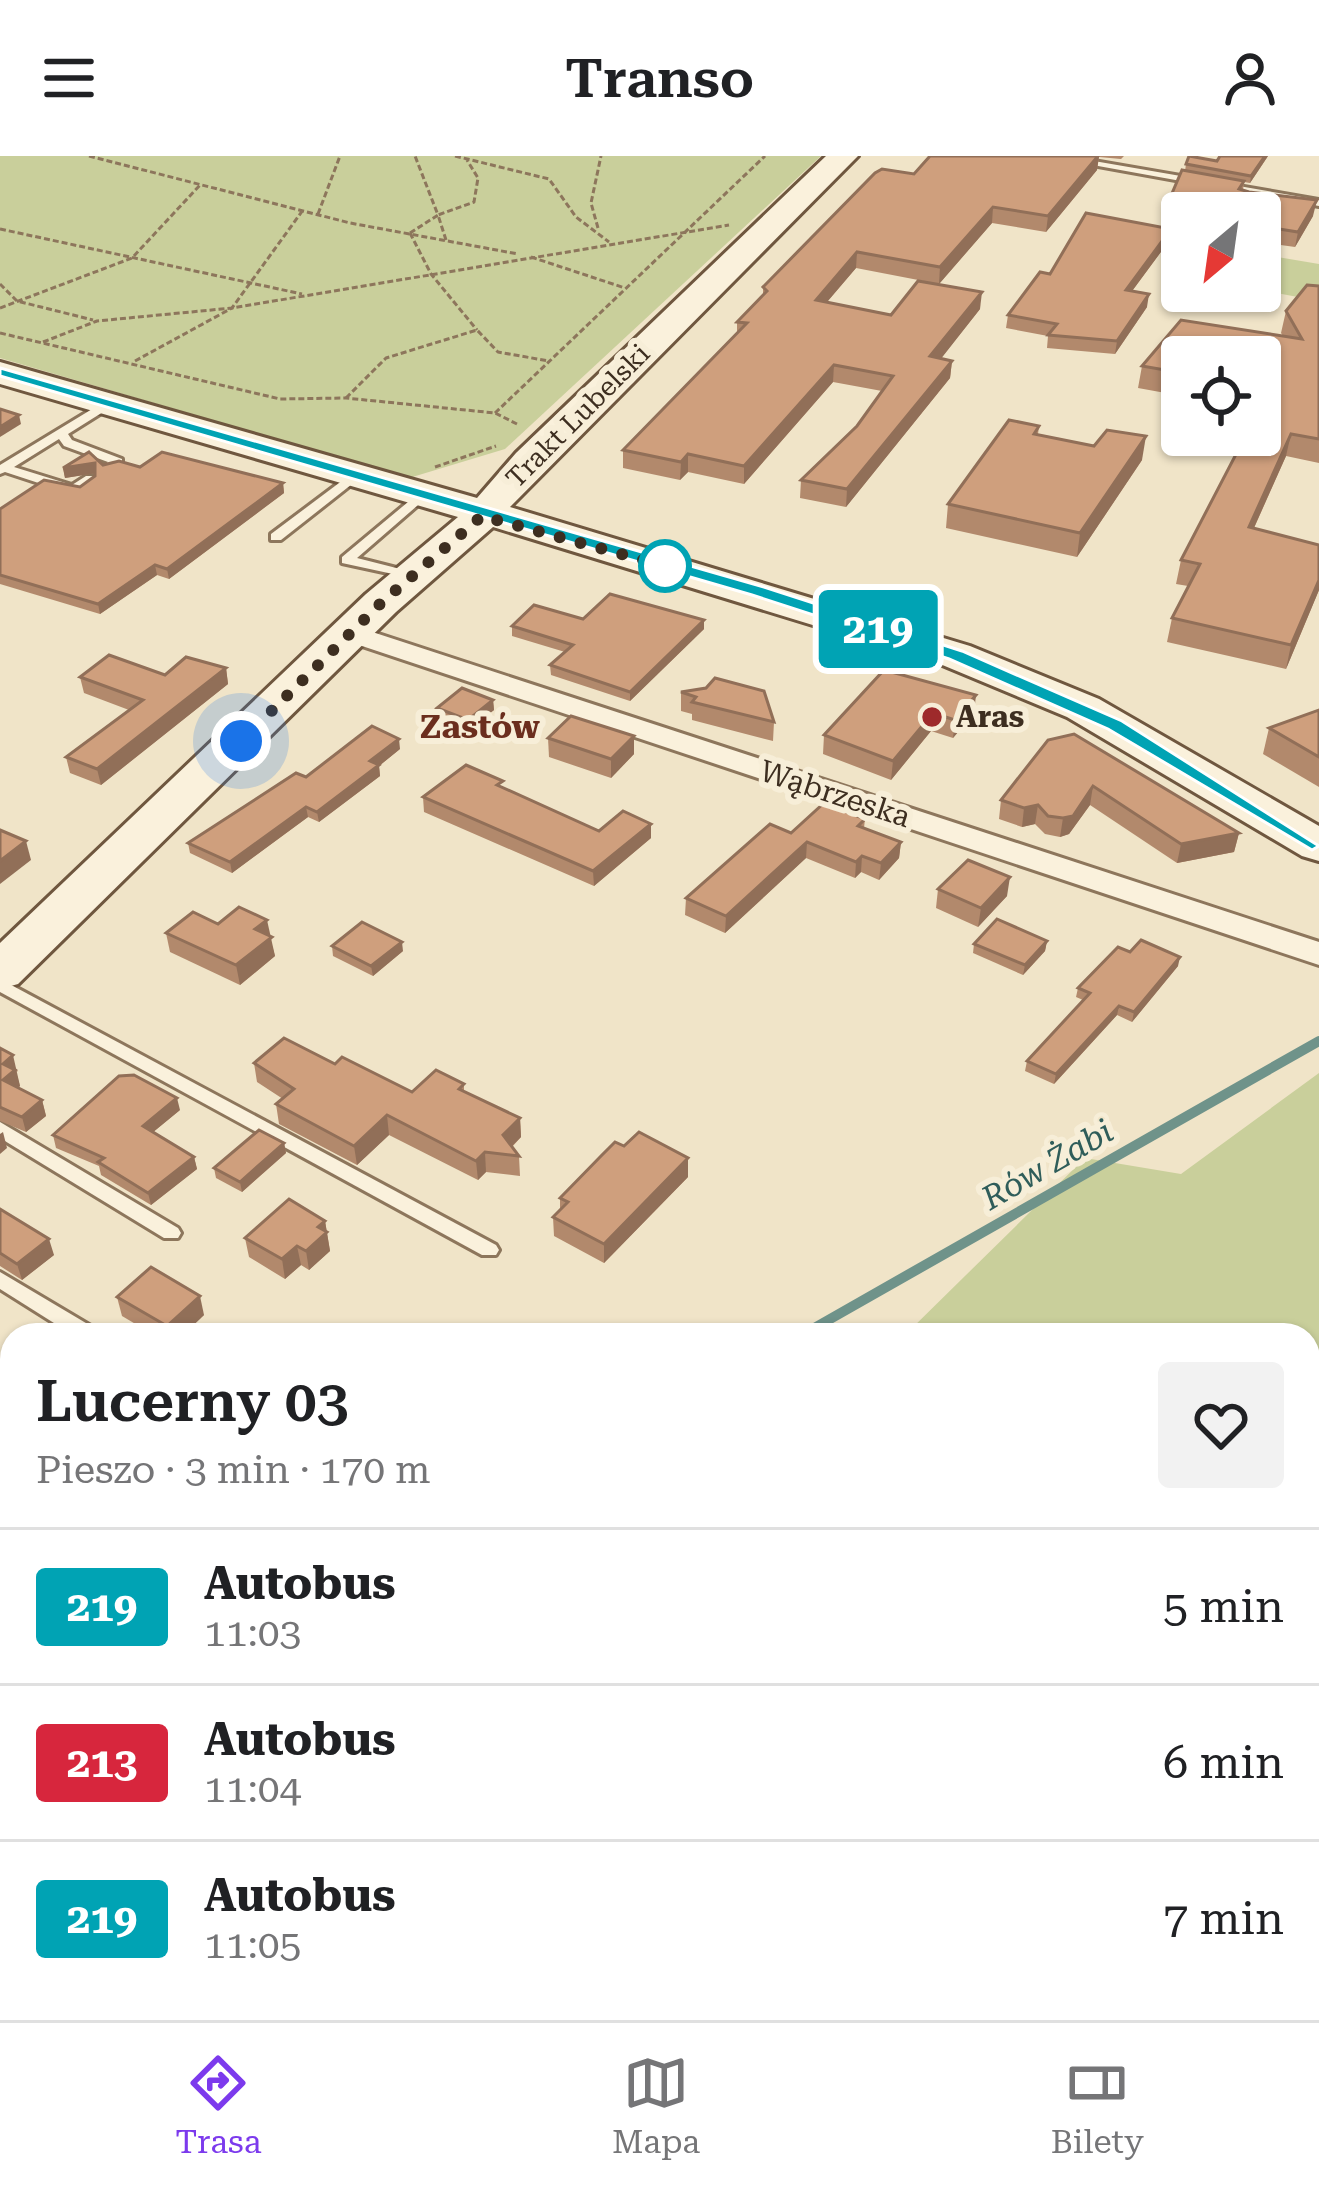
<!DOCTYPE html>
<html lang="pl">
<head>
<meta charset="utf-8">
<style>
	body { margin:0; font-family:"Roboto Serif",serif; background:#f2f2f2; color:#202124; height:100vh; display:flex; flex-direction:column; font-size:45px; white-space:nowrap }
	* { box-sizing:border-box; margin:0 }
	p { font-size:39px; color:#757577 }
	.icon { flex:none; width:66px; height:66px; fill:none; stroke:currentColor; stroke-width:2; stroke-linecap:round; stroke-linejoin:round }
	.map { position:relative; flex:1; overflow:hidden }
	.panel { position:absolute; left:0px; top:1167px; width:1320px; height:699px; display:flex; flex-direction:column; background:#fff; border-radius:36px 36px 0 0; box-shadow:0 3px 9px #0004 }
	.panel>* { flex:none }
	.badge { padding:0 24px; border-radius:9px; font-size:42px; line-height:78px }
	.needle { width:78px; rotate:209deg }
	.fabs { position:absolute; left:1161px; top:36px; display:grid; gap:24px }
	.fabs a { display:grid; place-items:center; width:120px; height:120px; border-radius:12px; background:#fff; box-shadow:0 3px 9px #0004; font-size:60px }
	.you { position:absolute; width:60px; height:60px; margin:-30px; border:9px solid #fff; border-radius:50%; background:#1a73e8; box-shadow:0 0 0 18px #1a73e833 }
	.map>.badge { position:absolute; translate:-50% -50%; box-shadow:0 0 0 6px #fff }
	.round { display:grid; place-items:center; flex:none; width:126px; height:126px; border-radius:12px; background:#f2f2f2 }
	.summary { display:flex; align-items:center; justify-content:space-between; height:204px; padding:0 36px }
	h1 { font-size:57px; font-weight:600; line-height:90px }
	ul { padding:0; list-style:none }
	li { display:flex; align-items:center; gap:36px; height:156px; padding:0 36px; border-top:3px solid #e0e0e0 }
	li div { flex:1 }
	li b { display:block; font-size:45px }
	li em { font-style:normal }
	li .badge { min-width:132px; font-weight:700; text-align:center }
	header { display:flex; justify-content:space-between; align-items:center; height:156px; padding:0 36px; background:#fff; font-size:54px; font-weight:600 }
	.dock { display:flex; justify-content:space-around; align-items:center; height:168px; border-top:3px solid #e0e0e0; background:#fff; font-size:33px; color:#757577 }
	.dock a { display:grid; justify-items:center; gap:6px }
	.dock .active { color:#7c3aed }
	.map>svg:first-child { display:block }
	.green { fill:#c9cf9b }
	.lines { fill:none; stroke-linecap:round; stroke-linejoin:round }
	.stream-far1 { stroke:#6f938a; stroke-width:10 }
	.stream { stroke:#6f938a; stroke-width:14 }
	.lane-casing { stroke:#8d765c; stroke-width:6 }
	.street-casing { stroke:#8d765c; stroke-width:6 }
	.secondary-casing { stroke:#6f573f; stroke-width:6 }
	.path { stroke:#8d765c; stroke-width:3; stroke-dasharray:6 3; stroke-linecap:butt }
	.lane { fill:#faf1dc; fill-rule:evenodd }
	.street { fill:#faf1dc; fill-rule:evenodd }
	.secondary { fill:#faf1dc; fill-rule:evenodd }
	.wall { fill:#b2896c }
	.shaded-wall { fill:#916f58 }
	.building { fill:#cf9f7d; stroke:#916f58; stroke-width:3 }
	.line { fill:#00a3b4; stroke:#fff; stroke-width:3 }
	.walk { stroke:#3d2e20; stroke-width:12; stroke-dasharray:0 21.6 }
	.stop-dot { fill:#fff; stroke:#00a3b4; stroke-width:6 }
	.poi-dot { fill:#9e2a2b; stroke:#f7eed8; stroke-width:4.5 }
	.labels { text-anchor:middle; stroke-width:12; stroke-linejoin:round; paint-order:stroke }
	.far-street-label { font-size:27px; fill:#3d2e20; stroke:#f7eed8 }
	.poi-label { font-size:30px; font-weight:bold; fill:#3d2e20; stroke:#f7eed8; text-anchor:start }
	.street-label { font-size:30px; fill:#3d2e20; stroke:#f7eed8 }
	.neighbourhood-label { font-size:33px; font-weight:bold; fill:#6b2e1e; stroke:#f7eed8 }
	.water-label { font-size:33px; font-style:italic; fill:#2f5d5a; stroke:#f7eed8 }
</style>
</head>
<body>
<header><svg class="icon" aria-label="menu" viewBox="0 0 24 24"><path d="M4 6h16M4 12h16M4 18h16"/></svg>Transo<svg class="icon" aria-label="person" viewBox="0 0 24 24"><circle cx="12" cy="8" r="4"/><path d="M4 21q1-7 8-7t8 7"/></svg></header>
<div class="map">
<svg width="1319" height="1864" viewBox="0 0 1319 1864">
	<rect width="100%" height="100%" fill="#f0e4c8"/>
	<g class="green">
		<polygon points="0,0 821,0 505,293 409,322 0,202"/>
		<polygon points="1260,98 1319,108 1319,145 1260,134"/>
		<polygon points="1319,917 1319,1864 0,1864 0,1755 12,1748 12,1854 1308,1854 1308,1179 905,1179 1085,1002 1181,1018"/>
	</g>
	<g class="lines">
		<polyline class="stream-far1" points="802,1179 1319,885"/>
		<polyline class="stream" points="0,1639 12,1632"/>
		<defs>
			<g id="lane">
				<polygon points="1043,0 1065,0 1319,44 1319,50"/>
				<polygon points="107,244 113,248 111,251 68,278 72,284 122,303 122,309 113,314 105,314 103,311 108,306 64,290 59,283 14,311 72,329 86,320 94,320 94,326 79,337 69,337 5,316 0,318 0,309"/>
				<polygon points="351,318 361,321 281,384 271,384 271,378"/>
				<polygon points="420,336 425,337 425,343 357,402 416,417 416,423 342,407 342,401"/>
				<polygon points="0,823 496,1089 499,1094 496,1099 482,1099 0,836"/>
				<polygon points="0,966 178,1072 181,1077 178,1082 164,1082 0,982"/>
				<polygon points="0,1116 96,1173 99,1179 73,1179 0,1133"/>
			</g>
			<polygon id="street" points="351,469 1319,786 1319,809 341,483 341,471"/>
			<polygon id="secondary" points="826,0 858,0 510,351 970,490 1099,543 1319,670 1319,705 1302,700 1067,561 940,508 493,371 396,456 18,828 0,833 0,787 366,438 458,361 0,228 0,206 477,342 516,297"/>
		</defs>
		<use href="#lane" class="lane-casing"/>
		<use href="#street" class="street-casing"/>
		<use href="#secondary" class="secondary-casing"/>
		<g class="path">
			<polyline points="89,0 350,67 518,98"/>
			<polyline points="455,0 549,23 576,61 609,86"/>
			<polyline points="318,58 340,0"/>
			<polyline points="598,72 591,47 601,0"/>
			<polyline points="0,73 302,138"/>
			<polyline points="410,77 431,118 477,174"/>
			<polyline points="410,77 438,59 415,0"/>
			<polyline points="446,84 438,59 474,46 478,22 467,4"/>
			<polyline points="531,101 625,132"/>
			<polyline points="0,128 17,145 93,164"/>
			<polyline points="0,152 132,102 201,28"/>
			<polyline points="0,177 280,243 346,242 495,257 519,269"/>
			<polyline points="43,186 97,165 232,152 729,69"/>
			<polyline points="135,205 232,152 303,54"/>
			<polyline points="346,242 386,202 477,174 498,196 549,205"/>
			<polyline points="495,257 765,0"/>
			<polyline points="435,311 496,290"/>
		</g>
		<use href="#lane" class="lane"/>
		<use href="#street" class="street"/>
		<use href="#secondary" class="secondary"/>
	</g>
	<g class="wall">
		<polygon points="930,0 1124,0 1121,3 1099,1 1097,14 1046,76 992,67 939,128 856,112 827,146 891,159 980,153 941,202 952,205 950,222 846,351 800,342 801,324 857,270 882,235 833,226 744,328 688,316 680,324 623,312 623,294 737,177 737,166 763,140 763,131 914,18"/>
		<polygon points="1268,0 1250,27 1244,26 1243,34 1313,60 1295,91 1260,86 1260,57 1182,57 1182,75 1171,73 1169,85 1132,135 1147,151 1115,198 1047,192 1048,180 1006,172 1008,159 1050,118 1161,71 1164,56 1185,15 1186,8"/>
		<polygon points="1307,129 1319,130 1319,307 1286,300 1254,372 1319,389 1319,434 1286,513 1167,486 1172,462 1188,430 1176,428 1181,404 1240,289 1237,289 1239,279 1260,279 1260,201 1182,201 1182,240 1138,232 1142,210 1181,164 1283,180 1281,177 1286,155"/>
		<polygon points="1039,270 1038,278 1094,290 1142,304 1077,401 946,372 948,348"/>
		<polygon points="103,309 283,327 284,337 169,423 157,419 100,458 0,428 0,353 80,331 95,320 95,317 65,322 63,312"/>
		<polygon points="583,463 704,464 704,473 630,545 551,519 550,509 565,496 512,480 512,470"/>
		<polygon points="226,512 228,528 101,629 70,617 66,601 129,554 84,537 80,521 165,519"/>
		<polygon points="884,514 974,557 953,582 931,575 891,624 823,598 824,579"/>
		<polygon points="681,536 774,566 773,585 692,564 692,558 681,555"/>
		<polygon points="493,544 494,554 469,573 438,561 437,552"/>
		<polygon points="1319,554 1319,631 1263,598 1269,572"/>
		<polygon points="548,582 634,598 611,622 549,601"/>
		<polygon points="1048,584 1239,677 1234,696 1177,707 1090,649 1069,678 1060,681 1045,678 1035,668 1022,671 999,663 1001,644"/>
		<polygon points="400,593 379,610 380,620 319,666 308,661 232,717 190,697 188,687 306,621"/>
		<polygon points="503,632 599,675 651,682 594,730 424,656 423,641"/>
		<polygon points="865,663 864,672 901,686 899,702 879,724 861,716 855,722 806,702 725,777 685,759 686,742 791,677"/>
		<polygon points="938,733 1007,740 978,771 936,752"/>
		<polygon points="218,768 269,779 275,800 240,829 170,796 166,777"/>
		<polygon points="1047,785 1045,795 1023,819 973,797 974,788"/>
		<polygon points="332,790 403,795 373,820 333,800"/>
		<polygon points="1130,796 1178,810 1132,866 1117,859 1054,928 1025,915 1027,905 1083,844 1076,841 1078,832"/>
		<polygon points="0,892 18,915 16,916 20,930 18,932 42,944 46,960 26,976 0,965"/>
		<polygon points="254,907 335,908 412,936 464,928 464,935 520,962 521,981 512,991 519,1000 520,1020 486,1016 478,1024 389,979 357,1009 279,968 276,948 283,943 257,926"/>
		<polygon points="180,954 153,976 194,1001 197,1013 151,1049 101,1019 99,1010 56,992 53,979"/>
		<polygon points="284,987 286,997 242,1036 216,1022 214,1012"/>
		<polygon points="688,1021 604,1107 554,1080 553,1061 560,1053 560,1042"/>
		<polygon points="0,1053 54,1099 22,1124 0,1110"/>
		<polygon points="325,1065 330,1095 309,1114 301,1109 285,1123 249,1101 245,1082"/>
		<polygon points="117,1141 204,1159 183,1179 154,1179 122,1160"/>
		<polygon points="12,1203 12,1279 0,1271 0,1213"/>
	</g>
	<g class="shaded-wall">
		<polygon points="1099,0 1097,14 1046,76 1048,60"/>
		<polygon points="1265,0 1268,0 1250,27 1251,20"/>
		<polygon points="1317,44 1313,60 1295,91 1298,76"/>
		<polygon points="993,51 992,67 939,128 940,111"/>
		<polygon points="1171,73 1169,85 1124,146 1126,134"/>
		<polygon points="857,96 856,112 815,160 816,144"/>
		<polygon points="982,136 980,153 929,218 930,200"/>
		<polygon points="1149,138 1147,151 1115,198 1117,185"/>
		<polygon points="952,205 950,222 846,351 847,333"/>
		<polygon points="834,209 833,226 744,328 744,310"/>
		<polygon points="19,259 21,268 0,281 0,271"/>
		<polygon points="1291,278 1286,300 1244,394 1249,371"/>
		<polygon points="1146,280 1142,304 1077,401 1080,377"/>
		<polygon points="688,298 688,316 680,324 681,306"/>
		<polygon points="95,307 97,317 65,322 63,312"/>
		<polygon points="283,327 284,337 169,423 167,413"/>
		<polygon points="155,409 157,419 100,458 98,448"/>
		<polygon points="1319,424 1319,434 1286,513 1291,489"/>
		<polygon points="704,464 704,473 630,545 630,536"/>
		<polygon points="226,512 228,528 101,629 97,613"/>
		<polygon points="976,539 974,557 953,582 955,564"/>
		<polygon points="493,544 494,554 469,573 468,564"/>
		<polygon points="933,557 931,575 891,624 893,605"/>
		<polygon points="634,580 634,598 611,622 611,603"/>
		<polygon points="399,583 400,593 379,610 380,620 319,666 317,656 370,605"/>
		<polygon points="1093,630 1090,649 1069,678 1060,681 1063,662"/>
		<polygon points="1038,649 1035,668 1022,671 1024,652"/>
		<polygon points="306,651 308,661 232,717 230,706"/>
		<polygon points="651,668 651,682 594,730 593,715"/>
		<polygon points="1239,677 1234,696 1177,707 1181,688"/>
		<polygon points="26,685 31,704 0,728 0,705"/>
		<polygon points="807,686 806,702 725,777 726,760"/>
		<polygon points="901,686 899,702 879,724 881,707"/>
		<polygon points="862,700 861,716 855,722 856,706"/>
		<polygon points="1010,721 1007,740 978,771 981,752"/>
		<polygon points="267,764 275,800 240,829 236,809 255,773"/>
		<polygon points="1047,785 1045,795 1023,819 1025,809"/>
		<polygon points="402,786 403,795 373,820 371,810"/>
		<polygon points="1180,801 1178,810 1132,866 1134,856"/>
		<polygon points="1119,850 1117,859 1054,928 1056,918"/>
		<polygon points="13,899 20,930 8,939 3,924 3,908"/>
		<polygon points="177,942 180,954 146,982 143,970"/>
		<polygon points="42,944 46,960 26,976 22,961"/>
		<polygon points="387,959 389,979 357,1009 354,990"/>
		<polygon points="520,962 521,981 504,998 503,979"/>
		<polygon points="3,976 7,992 0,998 0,978"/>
		<polygon points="284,987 286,997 242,1036 240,1026"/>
		<polygon points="485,996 486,1016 478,1024 476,1005"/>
		<polygon points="194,1001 197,1013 151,1049 148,1037"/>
		<polygon points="688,1002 688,1021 604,1107 604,1088"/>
		<polygon points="325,1065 330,1095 309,1114 306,1095 318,1071"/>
		<polygon points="49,1083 54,1099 22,1124 17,1108"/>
		<polygon points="297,1090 301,1109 285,1123 282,1103"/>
		<polygon points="200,1140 204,1159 183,1179 169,1179 167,1170"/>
	</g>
	<g class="building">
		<polygon points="930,0 1098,0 1048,60 993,51 940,111 857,96 816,144 891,159 918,125 982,136 930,200 952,205 847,333 801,324 857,270 893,220 834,209 744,310 688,298 681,306 623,294 747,167 737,166 767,135 763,131 875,17 882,13 914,18"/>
		<polygon points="1189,0 1217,5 1220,0 1265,0 1251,20 1186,8"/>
		<polygon points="1182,14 1244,25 1239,33 1249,36 1317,44 1298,76 1260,70 1260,57 1182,57 1182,59 1164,56"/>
		<polygon points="1086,57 1171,73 1126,134 1149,138 1117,185 1048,179 1057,168 1008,159 1040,116 1050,118"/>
		<polygon points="1307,129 1319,130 1319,283 1291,278 1249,371 1319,389 1319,424 1291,489 1172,462 1200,408 1181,404 1246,279 1260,279 1260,231 1266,220 1260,219 1260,201 1182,201 1182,217 1142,210 1181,164 1302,183 1286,155"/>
		<polygon points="0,253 19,259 0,271"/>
		<polygon points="1009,264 1039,270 1034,278 1094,290 1107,274 1146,280 1080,377 948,348"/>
		<polygon points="89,296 103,309 119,305 140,311 162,296 283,327 167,413 155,409 98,448 0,419 0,353 44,324 80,331 95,320 95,307 63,312"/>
		<polygon points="610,438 704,464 630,536 550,509 573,489 512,470 534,449 583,463"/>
		<polygon points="109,499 165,519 186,501 226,512 97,613 66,601 143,544 80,521"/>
		<polygon points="884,514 976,539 955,564 933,557 893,605 824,579"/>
		<polygon points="715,522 764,535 774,566 692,546 696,541 681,536 706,532"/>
		<polygon points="462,532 493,544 468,564 437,552"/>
		<polygon points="1319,554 1319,601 1269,572"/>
		<polygon points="571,560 634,580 611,603 548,582"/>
		<polygon points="372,570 399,583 370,605 379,609 317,656 306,651 230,706 188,687 296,617 306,621"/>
		<polygon points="1074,578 1239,677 1181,688 1093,630 1073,660 1063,662 1048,660 1038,649 1024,652 1001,644 1048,584"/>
		<polygon points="466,609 503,625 497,629 599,675 623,655 651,668 593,715 423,641"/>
		<polygon points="824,647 865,663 858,670 901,686 881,707 862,700 856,706 807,686 726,760 686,742 770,668 791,677"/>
		<polygon points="0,674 26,685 0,705"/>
		<polygon points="968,704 1010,721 981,752 938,733"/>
		<polygon points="239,751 267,764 255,773 272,781 236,809 166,777 193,756 218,768"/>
		<polygon points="997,763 1047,785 1025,809 974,788"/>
		<polygon points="362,766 402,786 371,810 332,790"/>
		<polygon points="1141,784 1180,801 1134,856 1119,850 1056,918 1027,905 1090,837 1078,832 1118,791 1130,796"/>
		<polygon points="284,882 335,908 342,901 412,936 436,914 464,928 459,933 520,962 503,979 519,1000 485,996 476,1005 387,959 354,990 276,948 294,933 254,907"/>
		<polygon points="0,892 13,899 3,908 15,914 3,924 42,944 22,961 0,951"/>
		<polygon points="134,919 177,942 143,970 194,1001 148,1037 98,1006 104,1002 53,979 119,920"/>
		<polygon points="259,974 284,987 240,1026 214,1012"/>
		<polygon points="639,976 688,1002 604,1088 553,1061 568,1046 560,1042 602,999 615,986 624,990"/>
		<polygon points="289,1043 325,1065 318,1071 327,1076 306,1095 297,1090 282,1103 245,1082"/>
		<polygon points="0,1053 49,1083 17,1108 0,1097"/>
		<polygon points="151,1111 200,1140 167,1170 117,1141"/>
		<polygon points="12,1203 12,1272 0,1264 0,1235 2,1233 0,1231 0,1213"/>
	</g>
	<polygon class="line" points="0,212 764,431 962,495 1122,565 1319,690 1312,694 1108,573 949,503 752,439 0,220"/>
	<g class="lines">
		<polyline class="walk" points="241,585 381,447 482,360 665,410"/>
	</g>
	<circle class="stop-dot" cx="665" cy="410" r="24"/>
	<circle class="poi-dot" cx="932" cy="561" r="12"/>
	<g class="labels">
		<g class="far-street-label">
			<text transform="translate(578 260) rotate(-45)" y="9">Trakt Lubelski</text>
		</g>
		<g class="poi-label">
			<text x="956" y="571">Aras</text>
		</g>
		<g class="street-label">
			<text transform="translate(835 638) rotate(18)" y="10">Wąbrzeska</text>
		</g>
		<g class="neighbourhood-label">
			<text x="480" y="582">Zastów</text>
		</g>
		<g class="water-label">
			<text transform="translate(1047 1008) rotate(-30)" y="12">Rów Żabi</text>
		</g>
	</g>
</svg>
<div class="fabs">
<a><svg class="needle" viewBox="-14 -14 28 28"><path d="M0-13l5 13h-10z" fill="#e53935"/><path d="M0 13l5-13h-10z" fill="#757577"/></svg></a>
<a><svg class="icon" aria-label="locate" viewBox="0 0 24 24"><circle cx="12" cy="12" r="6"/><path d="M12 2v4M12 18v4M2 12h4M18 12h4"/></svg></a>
</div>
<div class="you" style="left:241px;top:585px"></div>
<b class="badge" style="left:878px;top:473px;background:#00a3b4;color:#fff">219</b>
<section class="panel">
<div class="summary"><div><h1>Lucerny 03</h1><p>Pieszo · 3 min · 170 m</p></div><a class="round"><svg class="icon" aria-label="heart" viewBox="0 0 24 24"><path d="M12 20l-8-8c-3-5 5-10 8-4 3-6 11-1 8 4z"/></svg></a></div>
<ul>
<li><span class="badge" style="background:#00a3b4;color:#fff">219</span><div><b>Autobus</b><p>11:03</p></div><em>5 min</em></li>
<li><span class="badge" style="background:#d7263d;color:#fff">213</span><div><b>Autobus</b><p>11:04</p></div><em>6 min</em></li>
<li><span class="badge" style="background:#00a3b4;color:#fff">219</span><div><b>Autobus</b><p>11:05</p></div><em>7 min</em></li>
</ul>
</section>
</div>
<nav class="dock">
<a class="active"><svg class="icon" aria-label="directions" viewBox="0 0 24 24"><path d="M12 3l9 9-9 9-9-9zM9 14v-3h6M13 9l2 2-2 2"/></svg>Trasa</a>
<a><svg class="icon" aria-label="map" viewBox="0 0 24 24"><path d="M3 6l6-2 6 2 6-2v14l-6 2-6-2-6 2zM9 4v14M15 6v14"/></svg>Mapa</a>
<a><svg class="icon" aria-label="tickets" viewBox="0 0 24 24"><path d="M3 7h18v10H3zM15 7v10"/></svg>Bilety</a>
</nav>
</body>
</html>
